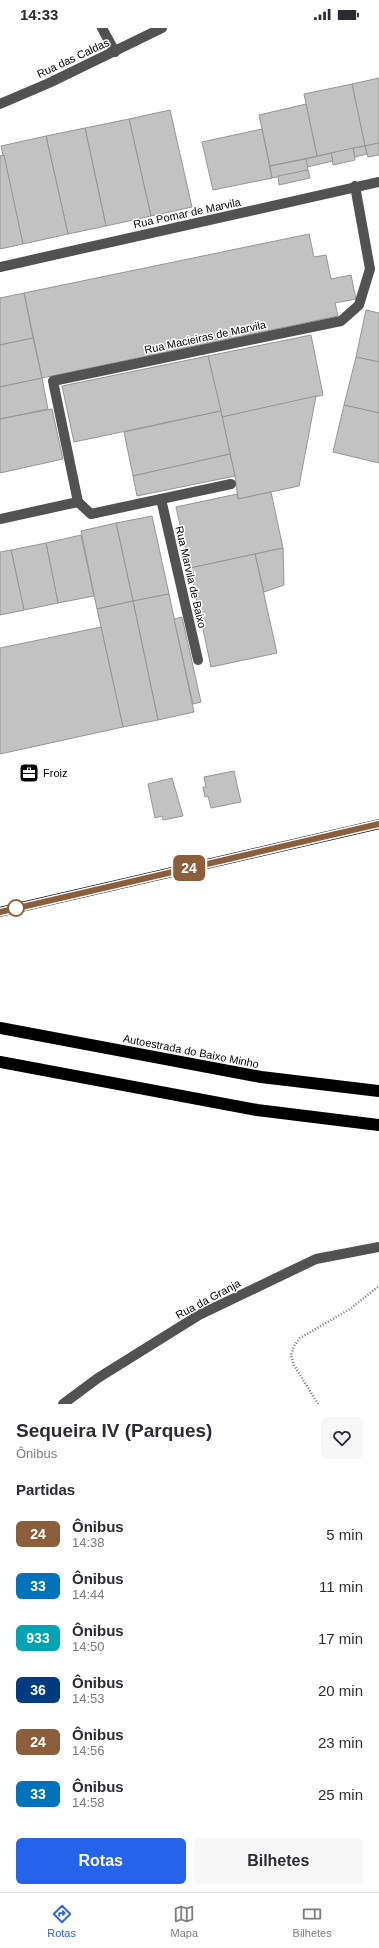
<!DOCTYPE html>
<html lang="pt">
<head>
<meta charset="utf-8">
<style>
	body { margin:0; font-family:Helvetica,sans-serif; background:#f7f7f7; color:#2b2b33; height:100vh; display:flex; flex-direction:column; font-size:15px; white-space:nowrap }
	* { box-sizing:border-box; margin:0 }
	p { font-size:13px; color:#7c7c81 }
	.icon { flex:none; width:22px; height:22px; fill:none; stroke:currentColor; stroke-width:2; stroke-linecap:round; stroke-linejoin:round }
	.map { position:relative; height:1376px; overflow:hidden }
	.side { display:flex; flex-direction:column; background:#fff; flex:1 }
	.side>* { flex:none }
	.badge { padding:0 8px; border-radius:6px; font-size:14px; line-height:26px }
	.map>.badge { position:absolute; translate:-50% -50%; box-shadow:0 0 0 2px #fff }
	h2 { padding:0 16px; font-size:15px; line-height:36px }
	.round { display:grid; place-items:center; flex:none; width:42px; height:42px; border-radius:6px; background:#f7f7f7 }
	.summary { display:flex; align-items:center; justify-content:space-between; height:68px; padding:0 16px }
	h1 { font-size:19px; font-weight:700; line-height:30px }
	.button { display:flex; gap:8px; margin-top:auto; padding:8px 16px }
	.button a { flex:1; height:46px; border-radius:6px; background:#2563eb; color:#fff; font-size:16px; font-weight:700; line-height:46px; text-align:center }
	.button a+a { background:#f7f7f7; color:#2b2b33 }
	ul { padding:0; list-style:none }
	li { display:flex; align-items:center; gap:12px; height:52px; padding:0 16px }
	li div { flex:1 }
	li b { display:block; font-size:15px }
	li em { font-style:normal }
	li .badge { min-width:44px; font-weight:700; text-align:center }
	.status { display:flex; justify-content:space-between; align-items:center; height:28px; padding:0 20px; background:#fff; direction:ltr }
	.status svg { height:11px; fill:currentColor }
	.dock { display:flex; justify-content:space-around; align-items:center; height:56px; border-top:1px solid #e1e1e2; background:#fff; font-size:11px; color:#7c7c81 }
	.dock a { display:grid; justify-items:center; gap:2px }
	.dock .active { color:#2563eb }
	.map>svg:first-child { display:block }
	.building { fill:#c2c2c2; stroke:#969696 }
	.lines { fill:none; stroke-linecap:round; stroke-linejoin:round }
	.path { stroke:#747474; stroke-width:2.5; stroke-dasharray:1 2; stroke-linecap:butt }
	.minor { stroke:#525252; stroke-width:10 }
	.major { stroke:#000; stroke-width:10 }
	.highway { stroke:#000; stroke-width:12 }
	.line-casing { stroke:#fff; stroke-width:9 }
	.line { stroke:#8b5e3c; stroke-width:6 }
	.stop-dot { fill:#fff; stroke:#8b5e3c; stroke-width:2 }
	.labels { text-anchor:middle; stroke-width:3; stroke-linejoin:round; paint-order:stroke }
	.street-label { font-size:11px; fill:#000; stroke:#fff }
	.poi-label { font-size:11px; fill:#000; stroke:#fff; text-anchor:start }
</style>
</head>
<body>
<div class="status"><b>14:33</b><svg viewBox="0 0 49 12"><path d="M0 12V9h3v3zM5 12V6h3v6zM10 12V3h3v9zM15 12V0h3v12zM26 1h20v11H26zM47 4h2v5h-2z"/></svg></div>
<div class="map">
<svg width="379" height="1376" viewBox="0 0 379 1376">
	<rect width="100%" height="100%" fill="#fff"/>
	<g class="building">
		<polygon points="379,50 379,115 365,118 352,56"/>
		<polygon points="352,56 365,118 317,128 304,66"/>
		<polygon points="306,76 317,128 270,138 259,87"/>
		<polygon points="170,82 192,179 151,188 129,91"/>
		<polygon points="129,91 151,188 106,198 85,100"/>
		<polygon points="85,100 106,198 68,206 46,108"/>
		<polygon points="262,101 272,150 213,162 202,114"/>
		<polygon points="46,108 68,206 23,216 1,118"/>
		<polygon points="379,115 379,127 368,129 365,118"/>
		<polygon points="365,118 367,126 355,129 353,120"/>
		<polygon points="353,120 355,132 333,137 331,125"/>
		<polygon points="331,125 333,133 307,139 306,131"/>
		<polygon points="4,127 23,216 0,221 0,128"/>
		<polygon points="306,131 308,142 272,150 270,138"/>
		<polygon points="308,142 310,150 279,157 278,148"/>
		<polygon points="309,206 314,229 326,227 331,251 351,247 356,271 335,275 338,288 42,350 24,265"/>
		<polygon points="24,265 33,310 0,317 0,270"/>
		<polygon points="366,282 379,285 379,334 356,329"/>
		<polygon points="311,307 323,367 222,389 208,328"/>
		<polygon points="33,310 42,350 0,359 0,317"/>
		<polygon points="208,328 221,383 74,414 62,358"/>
		<polygon points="356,329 379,334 379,385 344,377"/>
		<polygon points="42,350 48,381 0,391 0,359"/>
		<polygon points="316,368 299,458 238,471 235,448 222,389"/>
		<polygon points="344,377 379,385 379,435 333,424"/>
		<polygon points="52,381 63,431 0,445 0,391"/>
		<polygon points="221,383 230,426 133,448 124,404"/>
		<polygon points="230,426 235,448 137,468 133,448"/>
		<polygon points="271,464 283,520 190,540 176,479 237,466 238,471"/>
		<polygon points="152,488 169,566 133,573 116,495"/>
		<polygon points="116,495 133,573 97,581 81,503"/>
		<polygon points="81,507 94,568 58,575 46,515"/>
		<polygon points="46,515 58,575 24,582 11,522"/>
		<polygon points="283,520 284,557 264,564 255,526"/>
		<polygon points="11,522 24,582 0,587 0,524"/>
		<polygon points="255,526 277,625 211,639 190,540"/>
		<polygon points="169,566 194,684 158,692 133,573"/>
		<polygon points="133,573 158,692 123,699 97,581"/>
		<polygon points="182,589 201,674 193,676 174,591"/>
		<polygon points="101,599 123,699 0,726 0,620"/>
		<polygon points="234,743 241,774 211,780 208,768 205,769 203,759 206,759 204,749"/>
		<polygon points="172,750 183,788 163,792 162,788 155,790 148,756"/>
	</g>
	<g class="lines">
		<polyline class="path" points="318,1376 294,1337 291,1327 294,1318 300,1310 350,1281 379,1258"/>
		<g class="minor">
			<polyline points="102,0 115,24"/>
			<polyline points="0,76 49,55 162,0"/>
			<polyline points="0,239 379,154"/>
			<polyline points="161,471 231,456"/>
			<polyline points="78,474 53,353 341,293 359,277 370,241 355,158"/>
			<polyline points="0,491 78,474 91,486 161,471 198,632"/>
			<polyline points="63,1376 98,1350 199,1287 316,1231 379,1219"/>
		</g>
		<polyline class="major" points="0,884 379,796"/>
		<g class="highway">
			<polyline points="0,1000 261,1049 379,1063"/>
			<polyline points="0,1034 257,1082 379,1097"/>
		</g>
	</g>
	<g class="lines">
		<defs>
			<polyline id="line" points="0,884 379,796"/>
		</defs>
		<use href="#line" class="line-casing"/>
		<use href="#line" class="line"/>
	</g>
	<defs>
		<symbol id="office-square" viewBox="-11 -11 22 22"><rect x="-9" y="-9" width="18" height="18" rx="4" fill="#000" stroke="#fff"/><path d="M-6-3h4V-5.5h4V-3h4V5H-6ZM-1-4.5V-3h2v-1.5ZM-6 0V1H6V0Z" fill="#fff"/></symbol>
	</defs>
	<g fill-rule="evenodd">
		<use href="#office-square" x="18" y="734" width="22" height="22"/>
	</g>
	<circle class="stop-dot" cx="16" cy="880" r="8"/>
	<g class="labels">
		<g class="street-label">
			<text transform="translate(73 30) rotate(-25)" y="4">Rua das Caldas</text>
			<text transform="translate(187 185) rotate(-12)" y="4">Rua Pomar de Marvila</text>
			<text transform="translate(205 309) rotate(-12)" y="4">Rua Macieiras de Marvila</text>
			<text transform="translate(191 549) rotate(77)" y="4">Rua Marvila de Baixo</text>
			<text transform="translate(191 1023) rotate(11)" y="4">Autoestrada do Baixo Minho</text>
			<text transform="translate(208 1271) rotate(-28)" y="4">Rua da Granja</text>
		</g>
		<g class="poi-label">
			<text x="43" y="749">Froiz</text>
		</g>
	</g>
</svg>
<b class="badge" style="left:189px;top:840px;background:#8b5e3c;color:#fff">24</b>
</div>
<section class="side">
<div class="summary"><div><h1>Sequeira IV (Parques)</h1><p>Ônibus</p></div><a class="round"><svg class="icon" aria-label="heart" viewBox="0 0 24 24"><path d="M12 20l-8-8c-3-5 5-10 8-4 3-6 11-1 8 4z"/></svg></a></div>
<h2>Partidas</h2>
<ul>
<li><span class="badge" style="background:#8b5e3c;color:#fff">24</span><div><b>Ônibus</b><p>14:38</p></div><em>5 min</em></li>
<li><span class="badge" style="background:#0072bc;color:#fff">33</span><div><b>Ônibus</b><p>14:44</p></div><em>11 min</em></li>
<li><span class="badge" style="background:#00a3b4;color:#fff">933</span><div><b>Ônibus</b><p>14:50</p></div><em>17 min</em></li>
<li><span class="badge" style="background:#003b80;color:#fff">36</span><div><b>Ônibus</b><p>14:53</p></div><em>20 min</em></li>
<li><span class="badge" style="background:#8b5e3c;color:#fff">24</span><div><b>Ônibus</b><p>14:56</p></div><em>23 min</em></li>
<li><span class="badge" style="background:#0072bc;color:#fff">33</span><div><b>Ônibus</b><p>14:58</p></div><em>25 min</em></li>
</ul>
<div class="button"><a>Rotas</a><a>Bilhetes</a></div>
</section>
<nav class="dock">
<a class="active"><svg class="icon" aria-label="directions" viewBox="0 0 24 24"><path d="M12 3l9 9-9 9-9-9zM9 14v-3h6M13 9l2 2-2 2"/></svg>Rotas</a>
<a><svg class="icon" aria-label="map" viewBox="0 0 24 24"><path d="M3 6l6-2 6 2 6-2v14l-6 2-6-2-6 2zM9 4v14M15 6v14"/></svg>Mapa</a>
<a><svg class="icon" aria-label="tickets" viewBox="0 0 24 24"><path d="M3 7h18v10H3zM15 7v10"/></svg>Bilhetes</a>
</nav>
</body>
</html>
